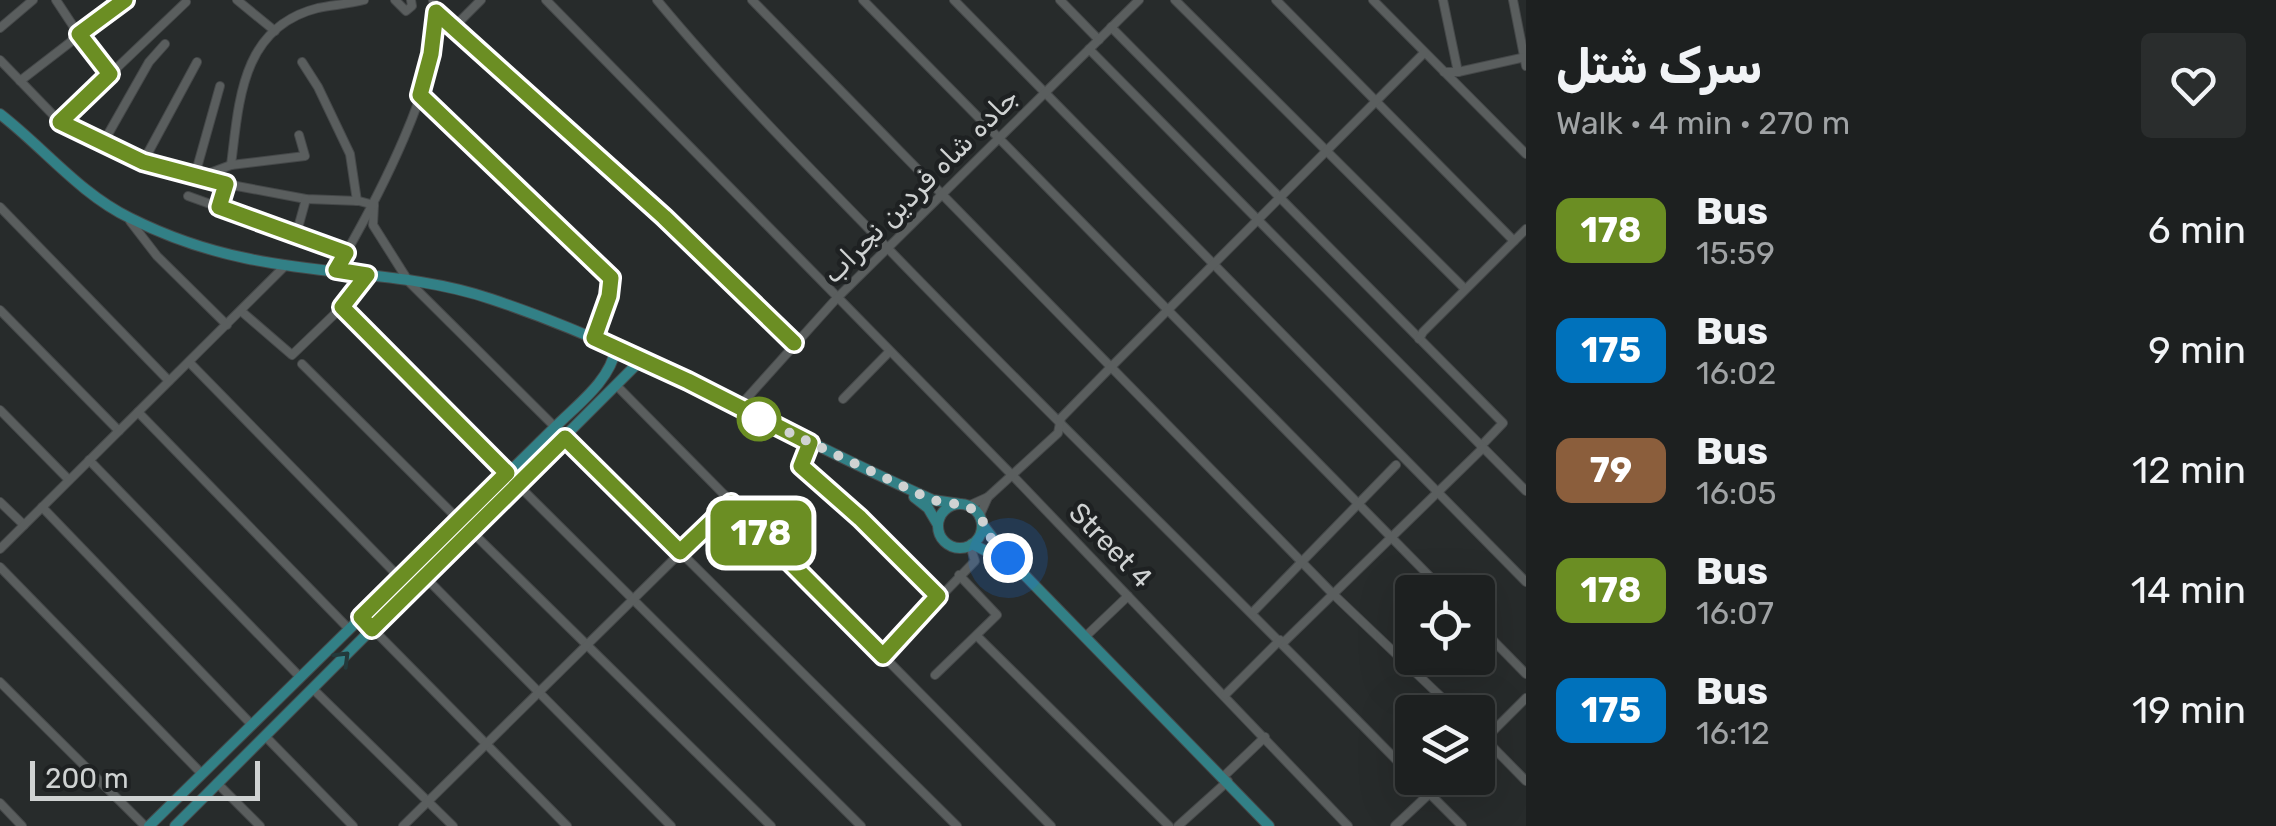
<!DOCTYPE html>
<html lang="en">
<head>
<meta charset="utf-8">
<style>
	body { margin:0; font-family:Rubik,Vazirmatn,sans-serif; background:#2a2d2d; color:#f1f3f6; height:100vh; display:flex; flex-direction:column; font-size:38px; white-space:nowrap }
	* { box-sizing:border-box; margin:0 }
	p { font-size:32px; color:#a0a3a5 }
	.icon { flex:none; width:55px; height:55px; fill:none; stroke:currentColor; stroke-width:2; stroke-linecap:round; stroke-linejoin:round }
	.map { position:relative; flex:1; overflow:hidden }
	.side { display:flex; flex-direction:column; background:#1d2020; width:750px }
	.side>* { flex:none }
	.badge { padding:0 20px; border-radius:15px; font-size:35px; line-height:65px }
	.controls { position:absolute; left:1395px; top:575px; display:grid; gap:20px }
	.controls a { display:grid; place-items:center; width:100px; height:100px; border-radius:10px; background:#1d2020; box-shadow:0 10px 40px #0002,0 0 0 2px #3b3e3e; font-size:50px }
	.scale { position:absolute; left:30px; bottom:25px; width:230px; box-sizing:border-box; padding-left:10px; border:5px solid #cfd2d2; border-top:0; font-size:28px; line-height:35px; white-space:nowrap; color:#cfd2d2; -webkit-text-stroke:8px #1e2122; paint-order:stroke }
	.you { position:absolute; width:50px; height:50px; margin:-25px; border:8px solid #fff; border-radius:50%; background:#1a73e8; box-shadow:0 0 0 15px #1a73e833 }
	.map>.badge { position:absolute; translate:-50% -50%; box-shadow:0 0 0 5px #fff }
	.round { display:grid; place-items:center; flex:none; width:105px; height:105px; border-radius:10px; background:#2a2d2d }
	.headline { display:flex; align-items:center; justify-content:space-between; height:170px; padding:0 30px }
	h1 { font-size:48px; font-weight:700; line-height:75px }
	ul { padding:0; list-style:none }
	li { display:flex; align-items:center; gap:30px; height:120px; padding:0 30px }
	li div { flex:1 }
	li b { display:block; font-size:38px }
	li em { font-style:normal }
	li .badge { min-width:110px; font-weight:700; text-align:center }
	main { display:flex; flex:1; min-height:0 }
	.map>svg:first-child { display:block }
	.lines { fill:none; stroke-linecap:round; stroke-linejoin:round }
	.minor-casing { stroke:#454849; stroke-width:10 }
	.major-casing { stroke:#454849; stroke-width:12 }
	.minor { stroke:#5a5e5e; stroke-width:8 }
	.major { stroke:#328086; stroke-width:10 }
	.oneway { stroke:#23393b }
	.line-casing { stroke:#fff; stroke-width:22 }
	.line { stroke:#6b8e23; stroke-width:15 }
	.walk { stroke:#cfd2d2; stroke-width:10; stroke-dasharray:0 18 }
	.stop-dot { fill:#fff; stroke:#6b8e23; stroke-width:5 }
	.labels { text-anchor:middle; stroke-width:9; stroke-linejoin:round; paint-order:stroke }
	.street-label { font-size:28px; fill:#cfd2d2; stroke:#1e2122 }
</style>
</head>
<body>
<main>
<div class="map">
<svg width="1526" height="826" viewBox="0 0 1526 826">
	<rect width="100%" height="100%" fill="#272b2b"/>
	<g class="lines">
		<defs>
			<g id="minor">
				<polyline points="56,0 89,50 110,73"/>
				<polyline points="237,0 275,31"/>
				<polyline points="395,0 406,11 412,6 411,0"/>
				<polyline points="546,0 1013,476 1348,826"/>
				<path d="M657 0C725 82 799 157 873 233 1050 417 1234 593 1412 776"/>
				<polyline points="752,0 1333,594 1457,712"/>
				<polyline points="863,0 1445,592"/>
				<polyline points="954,0 1526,582"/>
				<polyline points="1060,0 1099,40"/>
				<polyline points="1175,0 1465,289"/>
				<polyline points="1276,0 1514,241"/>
				<polyline points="1373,0 1526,154"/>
				<polyline points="1443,0 1458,72"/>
				<polyline points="1513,0 1526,66"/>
				<polyline points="436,12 664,217 794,343"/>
				<polyline points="1111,27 1503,423 1481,446"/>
				<polyline points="0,28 33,0"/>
				<polyline points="453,28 481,0"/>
				<polyline points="1089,49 1526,491"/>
				<polyline points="0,60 60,122 143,162 226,184 306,199 359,201 374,205"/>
				<polyline points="302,62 318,87 350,154 357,201"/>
				<polyline points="1444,72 1458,72 1526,57"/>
				<polyline points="20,81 125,0"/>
				<polyline points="419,95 611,278 611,289 594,338"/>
				<polyline points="60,122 186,2"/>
				<polyline points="103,143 149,62 165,44"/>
				<polyline points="143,162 197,62"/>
				<path d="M231 165C239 102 241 27 318 8 333 5 349 4 364 0"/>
				<polyline points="195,175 220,86"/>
				<polyline points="202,176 231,165 305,156 299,135"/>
				<polyline points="188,196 346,253"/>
				<polyline points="374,205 373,225 409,282 555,427"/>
				<polyline points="0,207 169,381"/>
				<polyline points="130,221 157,256 227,325"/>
				<polyline points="296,235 306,199"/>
				<path d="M336 270C369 214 452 64 433 0"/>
				<polyline points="342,307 507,473"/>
				<polyline points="0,310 119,431"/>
				<polyline points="241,311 292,355 342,307 367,275"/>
				<polyline points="1419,339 1423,332 1526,229"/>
				<polyline points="189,362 400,578"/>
				<polyline points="302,364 459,520"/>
				<polyline points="617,386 1051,826"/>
				<polyline points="843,399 889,352"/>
				<polyline points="738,408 836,299 1139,0"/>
				<polyline points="0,410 69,480"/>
				<polyline points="138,412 349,629"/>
				<polyline points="565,438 957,826"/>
				<polyline points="810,443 801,465 860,518 939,596"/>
				<polyline points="89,460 300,677"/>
				<polyline points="518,485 861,826"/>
				<polyline points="0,502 24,525"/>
				<polyline points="968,506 988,497 1058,433 1061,418 1111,367 1424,53"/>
				<polyline points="42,507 252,725"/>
				<polyline points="979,517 988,497"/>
				<polyline points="471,531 771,826"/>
				<polyline points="0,549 286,265"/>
				<polyline points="0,567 202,774"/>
				<polyline points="425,577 671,826"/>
				<polyline points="1253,612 1396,465"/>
				<polyline points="361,617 567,826"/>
				<polyline points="1478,625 1526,674"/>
				<polyline points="977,636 1169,826"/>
				<polyline points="1086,636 1128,596"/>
				<polyline points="1283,643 1483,448"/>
				<polyline points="883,656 975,561 970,546"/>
				<polyline points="935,675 997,615 959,575"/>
				<polyline points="0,682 145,826"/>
				<polyline points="313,689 453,826"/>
				<polyline points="1225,695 1280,640"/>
				<polyline points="1478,732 1526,781"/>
				<polyline points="265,736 353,826"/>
				<polyline points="1478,746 1526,698"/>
				<polyline points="1223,777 1265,737"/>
				<polyline points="1414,778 1462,826"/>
				<polyline points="217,783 260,826"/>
				<polyline points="0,803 22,826"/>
				<polyline points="403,826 731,503"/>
				<polyline points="1178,826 1228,781"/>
				<polyline points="1395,826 1446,778"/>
			</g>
			<g id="major">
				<path d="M0 114C43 147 80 194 130 218 166 236 206 250 245 258 326 276 412 272 491 299 645 350 785 435 933 500L960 504"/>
				<polyline points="914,497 928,508 938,525"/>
				<circle cx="960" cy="526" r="22"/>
				<polyline points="982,524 1008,558 1269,826"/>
				<polyline points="972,544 1006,561"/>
				<path d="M149 826 555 427C578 404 610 381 616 348"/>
				<polyline points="175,826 641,360"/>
			</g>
		</defs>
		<use href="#minor" class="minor-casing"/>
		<use href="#major" class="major-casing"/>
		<use href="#minor" class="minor"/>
		<use href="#major" class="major"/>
	</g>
	<defs><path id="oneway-chevron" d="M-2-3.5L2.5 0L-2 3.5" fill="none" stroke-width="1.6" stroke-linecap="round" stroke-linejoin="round" transform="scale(2.5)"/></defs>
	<use class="oneway" href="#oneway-chevron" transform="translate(343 658) rotate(-45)"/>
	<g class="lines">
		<defs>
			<polyline id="line" points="125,0 79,34 110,74 60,122 143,162 226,184 219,207 346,253 336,270 367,275 342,307 507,473 361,617 372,629 565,438 680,552 731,503 883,656 938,596 860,518 801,466 810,443 688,381 594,338 609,296 611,278 420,95 431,54 436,12 664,217 794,343"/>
		</defs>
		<use href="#line" class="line-casing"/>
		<use href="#line" class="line"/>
		<polyline class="walk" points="759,419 750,414 932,500 968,506 980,516 992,540 1008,558"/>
	</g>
	<circle class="stop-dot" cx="759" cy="419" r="20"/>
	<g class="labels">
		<g class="street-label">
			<text transform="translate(920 185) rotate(-45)" y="10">جاده شاه فردین نجراب</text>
			<text transform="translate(1111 545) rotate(46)" y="10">Street 4</text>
		</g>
	</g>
</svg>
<div class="controls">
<a><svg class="icon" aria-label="locate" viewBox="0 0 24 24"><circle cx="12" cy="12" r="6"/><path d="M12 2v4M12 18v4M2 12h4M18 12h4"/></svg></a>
<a><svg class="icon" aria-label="layers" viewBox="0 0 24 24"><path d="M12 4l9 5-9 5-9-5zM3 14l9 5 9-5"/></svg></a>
</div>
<div class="scale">200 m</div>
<div class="you" style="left:1008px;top:558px"></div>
<b class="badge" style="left:761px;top:533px;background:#6b8e23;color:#fff">178</b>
</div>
<section class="side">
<div class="headline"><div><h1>سرک شتل</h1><p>Walk · 4 min · 270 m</p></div><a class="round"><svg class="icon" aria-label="heart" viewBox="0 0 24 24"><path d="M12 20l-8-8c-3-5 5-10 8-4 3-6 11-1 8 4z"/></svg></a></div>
<ul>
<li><span class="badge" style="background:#6b8e23;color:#fff">178</span><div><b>Bus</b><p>15:59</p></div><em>6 min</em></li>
<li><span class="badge" style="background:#0072bc;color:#fff">175</span><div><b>Bus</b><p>16:02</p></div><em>9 min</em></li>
<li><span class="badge" style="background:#8b5e3c;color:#fff">79</span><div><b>Bus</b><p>16:05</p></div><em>12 min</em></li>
<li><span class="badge" style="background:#6b8e23;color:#fff">178</span><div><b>Bus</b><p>16:07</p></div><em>14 min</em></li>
<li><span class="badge" style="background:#0072bc;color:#fff">175</span><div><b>Bus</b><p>16:12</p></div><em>19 min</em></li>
</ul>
</section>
</main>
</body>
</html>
